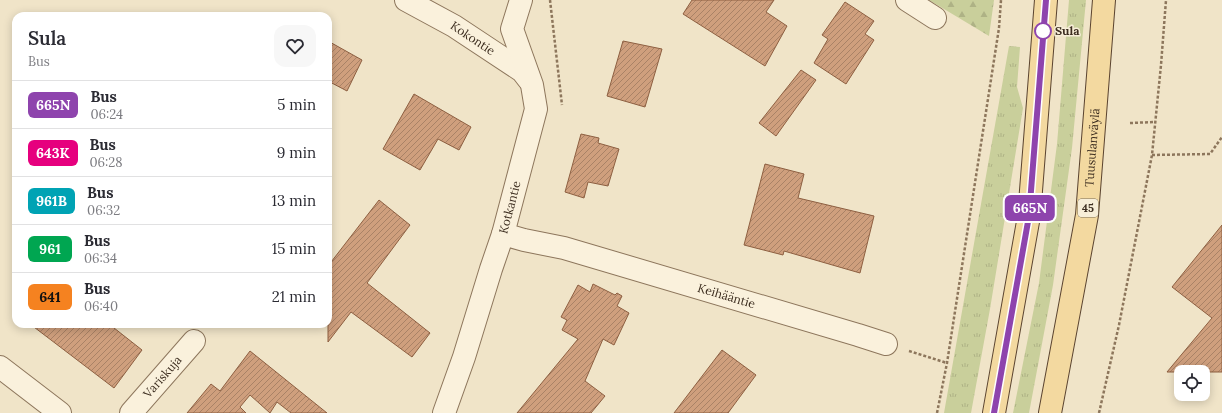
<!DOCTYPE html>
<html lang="en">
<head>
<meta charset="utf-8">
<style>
	body { margin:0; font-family:Lora,serif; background:#f7f7f7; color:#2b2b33; height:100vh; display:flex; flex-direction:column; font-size:15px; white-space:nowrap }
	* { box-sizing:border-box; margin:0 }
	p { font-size:13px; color:#7c7c81 }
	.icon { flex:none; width:22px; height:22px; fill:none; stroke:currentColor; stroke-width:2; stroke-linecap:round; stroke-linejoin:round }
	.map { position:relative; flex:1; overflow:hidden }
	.drawer { position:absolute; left:12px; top:12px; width:320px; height:316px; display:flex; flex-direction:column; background:#fff; border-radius:12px; box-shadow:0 2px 10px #0003 }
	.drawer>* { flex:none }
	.badge { padding:0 8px; border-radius:6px; font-size:14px; line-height:26px }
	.tools { position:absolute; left:1174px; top:365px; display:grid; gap:8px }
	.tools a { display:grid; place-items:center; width:36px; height:36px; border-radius:8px; background:#fff; box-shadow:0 2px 10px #0003; font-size:20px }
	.map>.badge { position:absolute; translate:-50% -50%; box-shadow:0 0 0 2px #fff }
	.round { display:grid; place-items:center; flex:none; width:42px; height:42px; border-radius:12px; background:#f7f7f7 }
	.head { display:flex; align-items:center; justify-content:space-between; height:68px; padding:0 16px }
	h1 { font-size:19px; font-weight:600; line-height:30px }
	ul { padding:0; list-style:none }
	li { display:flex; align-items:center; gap:12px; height:48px; padding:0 16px; border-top:1px solid #e1e1e2 }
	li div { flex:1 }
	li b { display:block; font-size:15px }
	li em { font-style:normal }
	li .badge { min-width:44px; font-weight:700; text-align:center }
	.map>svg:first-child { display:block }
	.grass { fill:url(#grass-tufts) }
	.forest { fill:url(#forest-firs) }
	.building { fill:url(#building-hatch); stroke:#8d5f41 }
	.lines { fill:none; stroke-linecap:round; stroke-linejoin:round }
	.minor-casing { stroke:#8d765c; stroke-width:24 }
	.major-casing { stroke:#5b4430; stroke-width:24 }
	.path { stroke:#8d765c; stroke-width:2.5; stroke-dasharray:3 2; stroke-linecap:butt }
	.minor { stroke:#faf1dc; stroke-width:22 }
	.major { stroke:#f3d9a0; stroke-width:22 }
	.line-casing { stroke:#fff; stroke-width:9 }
	.line { stroke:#8e44ad; stroke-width:6 }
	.stop-dot { fill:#fff; stroke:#8e44ad; stroke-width:2 }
	.labels { text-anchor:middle; stroke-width:3; stroke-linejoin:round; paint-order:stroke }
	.shield { fill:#f7eed8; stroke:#756857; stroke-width:1 }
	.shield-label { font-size:11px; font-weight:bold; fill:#3d2e20 }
	.stop-label { font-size:12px; font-weight:bold; fill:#3d2e20; stroke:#f7eed8; text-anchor:start }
	.street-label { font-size:12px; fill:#3d2e20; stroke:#f7eed8 }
</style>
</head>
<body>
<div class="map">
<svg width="1222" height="413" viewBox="0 0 1222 413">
	<defs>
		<pattern id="grass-tufts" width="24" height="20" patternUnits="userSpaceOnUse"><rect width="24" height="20" fill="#c9cf9b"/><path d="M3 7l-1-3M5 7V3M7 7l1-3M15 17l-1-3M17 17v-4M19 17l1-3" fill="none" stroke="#aeb285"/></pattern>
		<pattern id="forest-firs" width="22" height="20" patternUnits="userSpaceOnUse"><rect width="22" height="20" fill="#c9cf9b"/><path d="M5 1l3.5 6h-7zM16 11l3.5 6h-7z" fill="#aeb285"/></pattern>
		<pattern id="building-hatch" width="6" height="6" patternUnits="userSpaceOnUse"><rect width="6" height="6" fill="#cf9f7d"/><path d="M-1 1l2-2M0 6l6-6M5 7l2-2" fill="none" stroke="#a98266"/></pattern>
	</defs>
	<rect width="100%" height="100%" fill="#f0e4c8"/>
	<g class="grass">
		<polygon points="1069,0 1086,0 1072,148 1053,285 1029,413 1013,413 1039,283 1057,144"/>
		<polygon points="1009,46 1020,47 1017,87 1023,108 990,309 971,413 944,413"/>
	</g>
	<polygon class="forest" points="929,0 994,0 989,36"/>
	<g class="building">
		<polygon points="692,0 774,0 766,12 787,26 765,66 683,14"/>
		<polygon points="845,2 874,21 865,34 874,40 846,84 814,63 828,39 822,35"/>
		<polygon points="328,41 362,60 347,91 328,81"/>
		<polygon points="623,41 662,49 645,107 607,96"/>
		<polygon points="801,70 816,80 776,136 759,123"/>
		<polygon points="414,94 471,127 459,150 438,139 420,170 383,149"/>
		<polygon points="581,134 599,138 598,143 619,149 608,186 588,182 584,198 565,192"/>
		<polygon points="765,164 804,174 798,198 874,216 860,273 784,251 783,255 744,245"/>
		<polygon points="379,200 410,225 367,283 430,333 412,357 351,312 328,342 328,266"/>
		<polygon points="1222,225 1222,372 1167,372 1212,318 1172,287"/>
		<polygon points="593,284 615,295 617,293 622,296 617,306 629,313 614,345 603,339 585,381 605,396 591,413 517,413 578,339 562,330 567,320 561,317 578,285 590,292"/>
		<polygon points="30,324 109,324 142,350 114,388"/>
		<polygon points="722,350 756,375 728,413 674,413"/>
		<polygon points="250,351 327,413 291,413 277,402 270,413 250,395 240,407 246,413 187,413 211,384 220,391"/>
	</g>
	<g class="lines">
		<defs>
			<g id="minor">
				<path id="s1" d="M406 0 454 26 522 71 529 80"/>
				<polyline points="907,0 935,18"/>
				<path id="s2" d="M503 234 524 240 564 248 858 335 886 344"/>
				<polyline points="0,367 60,413"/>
				<path id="s3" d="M131 413 194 341"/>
				<path id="s4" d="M444 413 464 357 491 269 503 234 536 109 532 85 512 29 521 0"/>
			</g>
			<g id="major">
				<polyline points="994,413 1029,216 1046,0"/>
				<path id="s5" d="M1050 413 1087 215 1104 0"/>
			</g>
		</defs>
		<use href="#minor" class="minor-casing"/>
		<use href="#major" class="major-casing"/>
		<g class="path">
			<polyline points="550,0 562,105"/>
			<polyline points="1130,123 1155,122"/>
			<polyline points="1152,155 1210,154 1222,137"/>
			<polyline points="909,351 947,363"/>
			<polyline points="937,413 947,363 999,28 1001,0"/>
			<polyline points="1099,413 1119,325 1152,155 1161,65 1166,0"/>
		</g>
		<use href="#minor" class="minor"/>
		<use href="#major" class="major"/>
	</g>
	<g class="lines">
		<defs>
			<polyline id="line" points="994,413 1029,216 1046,0"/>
		</defs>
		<use href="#line" class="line-casing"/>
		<use href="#line" class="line"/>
	</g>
	<circle class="stop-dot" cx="1043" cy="31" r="8"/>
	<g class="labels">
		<rect class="shield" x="1078" y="199" width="20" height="18" rx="3"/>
		<g class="shield-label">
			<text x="1088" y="212">45</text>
		</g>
		<g class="stop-label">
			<text x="1055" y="35">Sula</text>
		</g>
		<g class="street-label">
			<text dy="4" stroke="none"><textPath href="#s1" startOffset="77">Kokontie</textPath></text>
			<text dy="4" stroke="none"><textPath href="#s5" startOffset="269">Tuusulanväylä</textPath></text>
			<text dy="4" stroke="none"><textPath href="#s4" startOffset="216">Kotkantie</textPath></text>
			<text dy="4" stroke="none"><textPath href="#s2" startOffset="232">Keihääntie</textPath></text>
			<text dy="4" stroke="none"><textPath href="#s3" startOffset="48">Variskuja</textPath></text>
		</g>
	</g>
</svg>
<div class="tools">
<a><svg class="icon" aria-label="locate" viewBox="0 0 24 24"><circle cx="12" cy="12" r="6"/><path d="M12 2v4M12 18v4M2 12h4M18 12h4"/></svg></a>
</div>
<b class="badge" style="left:1030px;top:208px;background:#8e44ad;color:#fff">665N</b>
<section class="drawer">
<div class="head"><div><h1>Sula</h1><p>Bus</p></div><a class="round"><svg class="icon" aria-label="heart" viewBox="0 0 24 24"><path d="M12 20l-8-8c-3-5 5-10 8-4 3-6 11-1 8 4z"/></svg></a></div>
<ul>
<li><span class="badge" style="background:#8e44ad;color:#fff">665N</span><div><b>Bus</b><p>06:24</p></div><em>5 min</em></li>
<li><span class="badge" style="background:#e6007e;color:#fff">643K</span><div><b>Bus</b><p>06:28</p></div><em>9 min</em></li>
<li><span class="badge" style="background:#00a3b4;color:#fff">961B</span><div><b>Bus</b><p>06:32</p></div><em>13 min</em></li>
<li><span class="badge" style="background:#00a651;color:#fff">961</span><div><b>Bus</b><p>06:34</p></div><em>15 min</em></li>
<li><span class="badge" style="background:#f58220;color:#111">641</span><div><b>Bus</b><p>06:40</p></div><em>21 min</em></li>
</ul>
</section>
</div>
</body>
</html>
